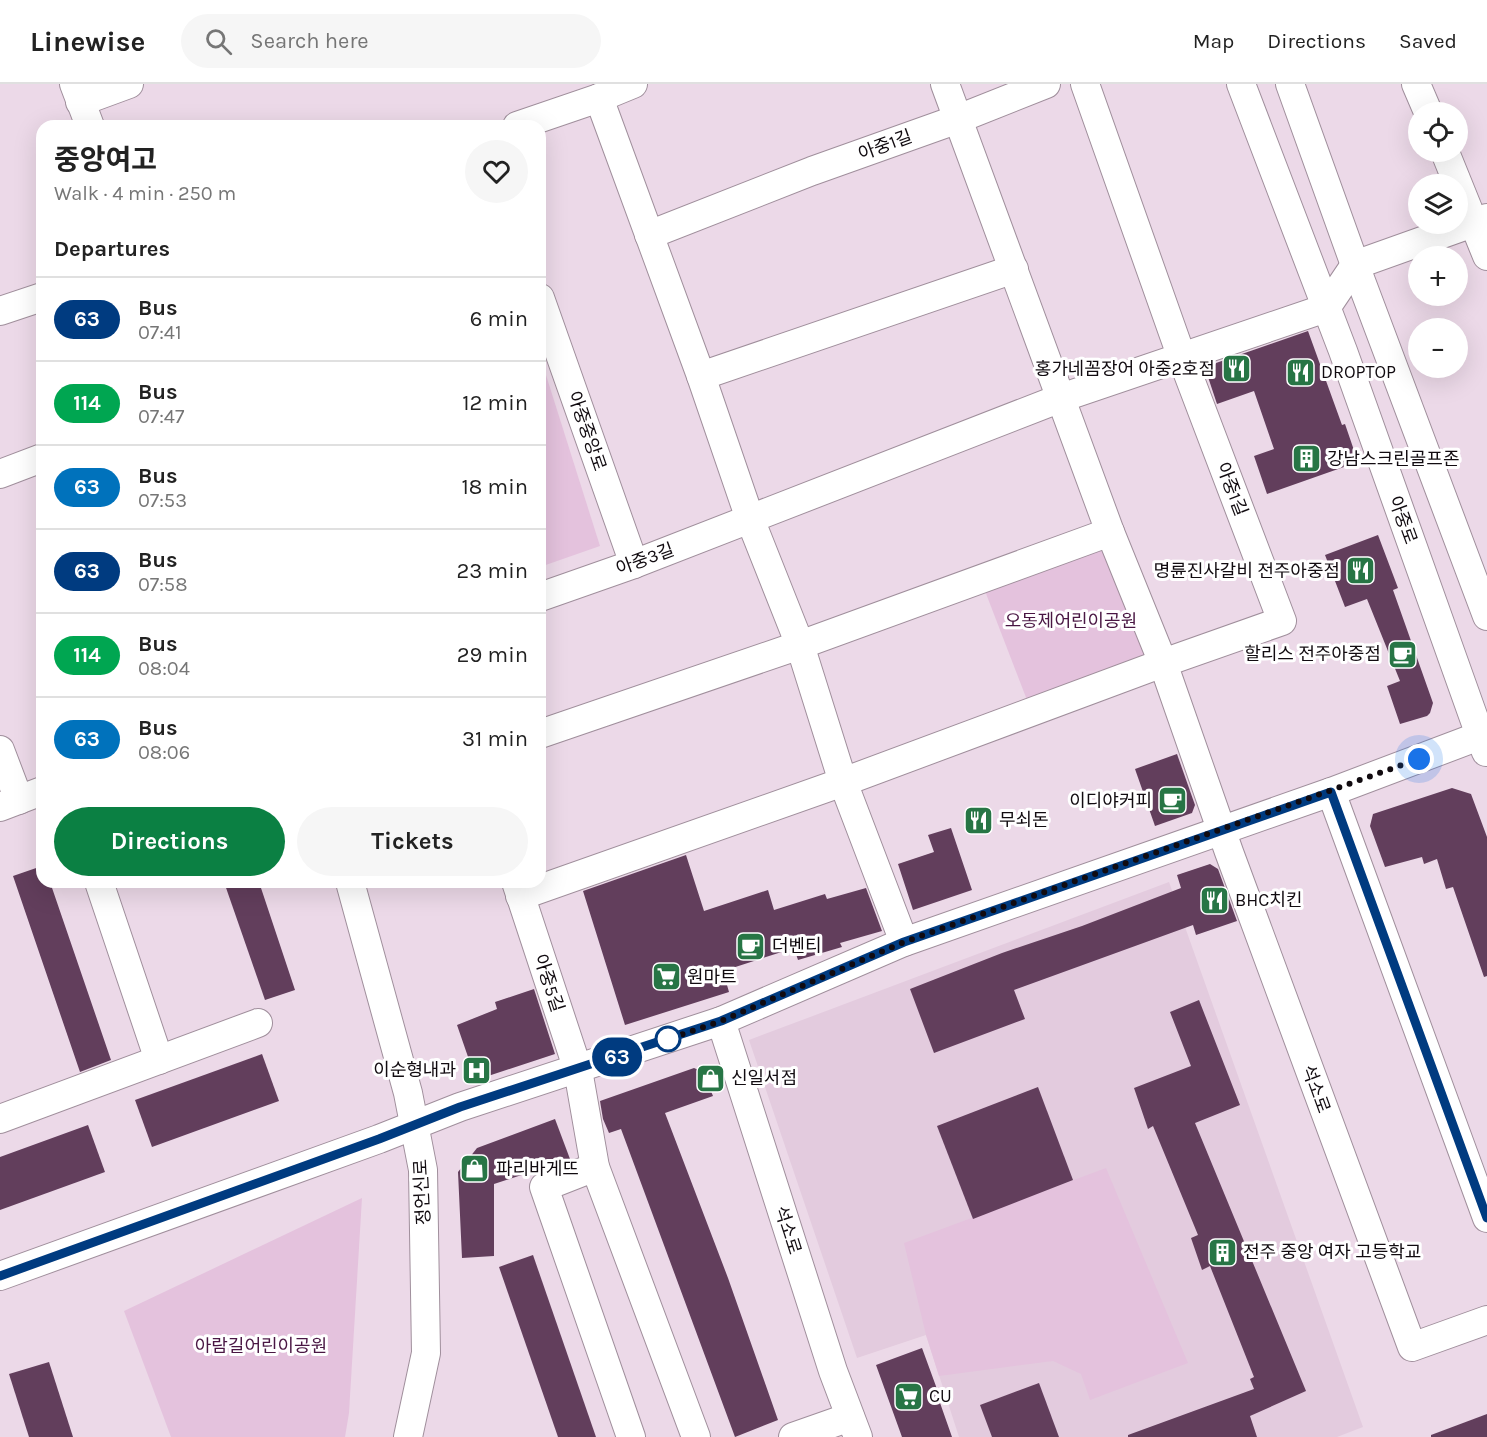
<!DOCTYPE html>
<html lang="en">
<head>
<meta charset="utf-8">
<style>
	body { margin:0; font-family:Karla,"Noto Sans KR",sans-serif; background:#f6f6f6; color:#222; height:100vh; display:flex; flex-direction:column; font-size:22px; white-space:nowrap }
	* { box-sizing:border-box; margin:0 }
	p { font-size:20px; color:#767676 }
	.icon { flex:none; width:33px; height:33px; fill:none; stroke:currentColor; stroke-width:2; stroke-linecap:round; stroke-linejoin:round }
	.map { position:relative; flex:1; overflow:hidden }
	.side { position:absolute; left:36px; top:36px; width:510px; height:768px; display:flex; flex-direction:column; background:#fff; border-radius:18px; box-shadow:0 6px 24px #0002 }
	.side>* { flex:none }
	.badge { padding:0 12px; border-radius:20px; font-size:21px; line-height:39px }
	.fabs { position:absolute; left:1408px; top:18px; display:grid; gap:12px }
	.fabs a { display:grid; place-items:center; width:60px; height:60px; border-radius:50%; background:#fff; box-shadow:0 6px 24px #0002; font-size:30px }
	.you { position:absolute; width:30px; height:30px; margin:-15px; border:4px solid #fff; border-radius:50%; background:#1a73e8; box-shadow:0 0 0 9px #1a73e833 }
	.map>.badge { position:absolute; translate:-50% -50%; box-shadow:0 0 0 3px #fff }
	h2 { padding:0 18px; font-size:22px; line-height:54px }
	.round { display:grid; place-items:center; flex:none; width:63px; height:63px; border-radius:32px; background:#f6f6f6 }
	.summary { display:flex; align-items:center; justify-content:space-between; height:102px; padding:0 18px }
	h1 { font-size:28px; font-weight:700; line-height:45px }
	.action { display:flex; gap:12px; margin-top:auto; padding:12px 18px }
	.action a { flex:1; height:69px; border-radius:36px; background:#0b8043; color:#fff; font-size:24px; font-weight:700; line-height:69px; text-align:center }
	.action a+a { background:#f6f6f6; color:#222 }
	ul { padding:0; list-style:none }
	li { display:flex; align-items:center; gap:18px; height:84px; padding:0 18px; border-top:2px solid #e0e0e0 }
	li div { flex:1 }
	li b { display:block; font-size:22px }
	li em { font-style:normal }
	li .badge { min-width:66px; font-weight:700; text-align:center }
	header { display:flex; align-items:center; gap:36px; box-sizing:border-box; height:84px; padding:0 30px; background:#fff; border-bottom:2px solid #e0e0e0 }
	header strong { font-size:28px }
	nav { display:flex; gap:33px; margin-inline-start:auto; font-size:21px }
	.search { width:420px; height:54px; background:#f6f6f6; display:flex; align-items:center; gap:15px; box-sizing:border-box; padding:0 21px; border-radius:33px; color:#767676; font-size:22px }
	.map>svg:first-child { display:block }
	.built { fill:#e3cbde }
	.green { fill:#e4c2dd }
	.building { fill:#623e5c }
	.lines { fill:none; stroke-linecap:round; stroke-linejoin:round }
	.minor-casing { stroke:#a08f9c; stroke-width:30 }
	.minor { stroke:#fff; stroke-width:28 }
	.line-casing { stroke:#fff; stroke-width:14 }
	.line { stroke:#003b80; stroke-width:9 }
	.walk { stroke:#110b10; stroke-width:6; stroke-dasharray:0 10.8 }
	.stop-dot { fill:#fff; stroke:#003b80; stroke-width:3 }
	.labels { text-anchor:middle; stroke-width:6; stroke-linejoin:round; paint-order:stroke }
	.street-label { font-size:18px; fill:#110b10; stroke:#fff }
	.poi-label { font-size:18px; fill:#110b10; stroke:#fff; text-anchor:start }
	.park-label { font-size:18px; fill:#491643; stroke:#fff }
</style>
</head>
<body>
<header>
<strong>Linewise</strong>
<div class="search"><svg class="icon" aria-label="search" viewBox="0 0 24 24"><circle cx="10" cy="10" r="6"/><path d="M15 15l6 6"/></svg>Search here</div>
<nav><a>Map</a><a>Directions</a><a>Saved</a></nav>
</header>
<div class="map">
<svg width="1487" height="1353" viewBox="0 0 1487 1353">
	<rect width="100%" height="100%" fill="#ecd9e8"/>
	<polygon class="built" points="1169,798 1363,1343 1337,1353 959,1353 926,1251 857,1274 749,956"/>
	<g class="green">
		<polygon points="540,272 600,462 540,483"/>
		<polygon points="1110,448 1163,579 1032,629 980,494"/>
		<polygon points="1106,1084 1188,1279 1090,1316 1081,1290 1053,1277 939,1292 926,1251 904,1159"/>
		<polygon points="362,1114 349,1329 345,1353 171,1353 124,1227"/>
	</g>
	<g class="building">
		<polygon points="1308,247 1342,341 1345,340 1358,378 1267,410 1254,372 1274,365 1254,307 1217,320 1208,293 1216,279"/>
		<polygon points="1378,451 1398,504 1393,506 1433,619 1430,629 1427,632 1400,640 1387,602 1400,597 1367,515 1345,523 1325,471"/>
		<polygon points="1177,670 1195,721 1192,729 1155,742 1135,685"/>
		<polygon points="1452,704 1471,710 1487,753 1487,892 1484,893 1453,803 1446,805 1437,775 1424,780 1422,773 1385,783 1370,742 1373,730"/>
		<polygon points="951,744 972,806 913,826 898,780 934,768 928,751"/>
		<polygon points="686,771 704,827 768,806 774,826 825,810 827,815 866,804 882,847 840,859 842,863 798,876 794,864 723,887 729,908 625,941 583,807"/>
		<polygon points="1210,780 1218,785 1237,837 1196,851 1193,841 1014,906 1025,935 934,969 910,905 1002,869 1082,842 1181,804 1177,791"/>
		<polygon points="42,782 42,798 50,798 111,976 80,988 13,792"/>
		<polygon points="224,798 259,798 295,906 265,916"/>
		<polygon points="534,905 555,970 476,996 457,941 497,925 495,918"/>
		<polygon points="1199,916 1240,1021 1195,1039 1306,1307 1250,1332 1257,1353 1128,1353 1128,1351 1254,1305 1250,1295 1254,1293 1210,1182 1202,1186 1191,1154 1198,1151 1153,1042 1148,1045 1134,1004 1191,982 1170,928"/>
		<polygon points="262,970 279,1017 152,1063 135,1016"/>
		<polygon points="694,984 703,988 713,1012 665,1029 728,1194 778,1336 735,1353 621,1045 609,1049 603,1035 600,1017"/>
		<polygon points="1038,1003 1073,1096 973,1135 937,1042"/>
		<polygon points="555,1035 570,1075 494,1100 494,1172 462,1174 458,1088 477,1064"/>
		<polygon points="88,1041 105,1088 0,1126 0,1073"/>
		<polygon points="533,1171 596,1353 558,1353 499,1183"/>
		<polygon points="922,1264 941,1316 939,1316 952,1353 902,1353 876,1281"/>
		<polygon points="49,1278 73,1353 29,1353 9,1290"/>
		<polygon points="1039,1299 1059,1353 992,1353 980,1321"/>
		<polygon points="1487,1330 1487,1353 1431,1353 1431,1351"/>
	</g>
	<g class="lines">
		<defs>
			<g id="minor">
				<polyline points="74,0 90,42"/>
				<polyline points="945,0 1110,448 1163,579 1229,768 1412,1263 1487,1236"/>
				<polyline points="1241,0 1343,267 1486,668"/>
				<polyline points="1290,0 1355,181 1487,532"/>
				<polyline points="1416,0 1428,28"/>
				<polyline points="599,14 701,292 750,435 800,561 843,698 904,858"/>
				<polyline points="80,18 129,0"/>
				<polyline points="517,42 599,14 633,0"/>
				<polyline points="1445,68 1487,172"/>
				<polyline points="649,151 812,87 958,35 1046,0"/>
				<polyline points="540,214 634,480"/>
				<polyline points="0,227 42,213"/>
				<polyline points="701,292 1014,185"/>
				<polyline points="0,390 42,374"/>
				<polyline points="540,513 634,480 1061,314 1326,224 1355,181 1487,134"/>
				<polyline points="540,650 800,561 1110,448"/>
				<polyline points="0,666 19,716"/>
				<polyline points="1331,708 1487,1134"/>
				<polyline points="0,723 42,707"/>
				<polyline points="99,798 159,976"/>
				<polyline points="350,798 408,1009 423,1086 426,1269 408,1353"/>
				<polyline points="516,798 578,986 595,1083 696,1353"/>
				<polyline points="520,812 843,698 1163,579 1282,537 1182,274 1085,0"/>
				<polyline points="721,937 833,1287 858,1353"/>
				<polyline points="0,1035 258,939"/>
				<polyline points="595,1083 544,1103 631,1353"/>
				<polyline points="0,1192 379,1055 460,1023 721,937 904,858 1331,708 1487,649"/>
				<polyline points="793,1353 850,1333"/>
			</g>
		</defs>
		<use href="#minor" class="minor-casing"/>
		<use href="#minor" class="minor"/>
	</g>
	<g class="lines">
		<defs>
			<polyline id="line" points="0,1192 379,1055 460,1023 721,937 904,858 1331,708 1487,1134"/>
		</defs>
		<use href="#line" class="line-casing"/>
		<use href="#line" class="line"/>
		<polyline class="walk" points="668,955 660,958 721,937 904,858 1419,675"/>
	</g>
	<defs>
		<symbol id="restaurant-square" viewBox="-11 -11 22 22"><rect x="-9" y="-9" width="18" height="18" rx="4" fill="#277545" stroke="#fff"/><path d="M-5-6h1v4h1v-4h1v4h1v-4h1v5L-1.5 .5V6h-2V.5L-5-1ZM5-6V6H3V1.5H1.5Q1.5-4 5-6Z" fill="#fff"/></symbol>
		<symbol id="building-square" viewBox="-11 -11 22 22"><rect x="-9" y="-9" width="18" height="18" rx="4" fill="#277545" stroke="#fff"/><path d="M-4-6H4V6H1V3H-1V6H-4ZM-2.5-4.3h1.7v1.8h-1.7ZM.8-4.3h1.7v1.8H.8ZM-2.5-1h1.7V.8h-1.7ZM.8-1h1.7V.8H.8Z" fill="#fff"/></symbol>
		<symbol id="cafe-square" viewBox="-11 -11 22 22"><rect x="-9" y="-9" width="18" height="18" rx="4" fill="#277545" stroke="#fff"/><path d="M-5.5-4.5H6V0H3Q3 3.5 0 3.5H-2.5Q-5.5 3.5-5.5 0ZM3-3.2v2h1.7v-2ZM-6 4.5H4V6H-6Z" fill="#fff"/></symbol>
		<symbol id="supermarket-square" viewBox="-11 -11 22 22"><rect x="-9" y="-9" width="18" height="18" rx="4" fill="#277545" stroke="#fff"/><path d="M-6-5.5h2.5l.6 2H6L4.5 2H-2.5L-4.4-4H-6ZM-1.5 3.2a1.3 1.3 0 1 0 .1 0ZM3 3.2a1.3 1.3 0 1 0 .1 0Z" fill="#fff"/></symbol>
		<symbol id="hospital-square" viewBox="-11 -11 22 22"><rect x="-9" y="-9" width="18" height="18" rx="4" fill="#277545" stroke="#fff"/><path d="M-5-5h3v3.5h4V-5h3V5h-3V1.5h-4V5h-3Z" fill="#fff"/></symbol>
		<symbol id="shop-square" viewBox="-11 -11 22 22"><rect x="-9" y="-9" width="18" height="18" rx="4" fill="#277545" stroke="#fff"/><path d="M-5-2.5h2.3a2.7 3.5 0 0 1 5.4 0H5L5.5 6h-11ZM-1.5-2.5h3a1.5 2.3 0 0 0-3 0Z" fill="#fff"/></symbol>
	</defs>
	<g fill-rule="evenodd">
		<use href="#restaurant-square" x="1220" y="268" width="33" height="33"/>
		<use href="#restaurant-square" x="1284" y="272" width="33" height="33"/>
		<use href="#building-square" x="1290" y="358" width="33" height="33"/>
		<use href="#restaurant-square" x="1344" y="470" width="33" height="33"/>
		<use href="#cafe-square" x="1386" y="554" width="33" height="33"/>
		<use href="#cafe-square" x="1156" y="700" width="33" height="33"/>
		<use href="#restaurant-square" x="962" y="720" width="33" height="33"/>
		<use href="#restaurant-square" x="1198" y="800" width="33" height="33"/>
		<use href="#cafe-square" x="734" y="846" width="33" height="33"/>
		<use href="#supermarket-square" x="650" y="876" width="33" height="33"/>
		<use href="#hospital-square" x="460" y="970" width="33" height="33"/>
		<use href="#shop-square" x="694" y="978" width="33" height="33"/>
		<use href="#shop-square" x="458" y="1068" width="33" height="33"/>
		<use href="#building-square" x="1206" y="1152" width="33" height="33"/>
		<use href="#supermarket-square" x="892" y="1296" width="33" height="33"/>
	</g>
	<circle class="stop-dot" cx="668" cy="955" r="12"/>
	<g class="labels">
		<g class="street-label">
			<text transform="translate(885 61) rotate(-20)" y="6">아중1길</text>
			<text transform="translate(587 347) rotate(71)" y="6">아중중앙로</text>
			<text transform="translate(1232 405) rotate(69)" y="6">아중1길</text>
			<text transform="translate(1403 436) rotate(70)" y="6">아중로</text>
			<text transform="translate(645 475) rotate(-20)" y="6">아중3길</text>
			<text transform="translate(549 899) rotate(72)" y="6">아중5길</text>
			<text transform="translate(1316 1005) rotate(70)" y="6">석소로</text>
			<text transform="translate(422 1108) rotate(-93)" y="6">정언신로</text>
			<text transform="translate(788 1146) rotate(72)" y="6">석소로</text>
		</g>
		<g class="poi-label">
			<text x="1215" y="291" text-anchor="end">홍가네꼼장어 아중2호점</text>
			<text x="1321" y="294">DROPTOP</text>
			<text x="1327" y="381">강남스크린골프존</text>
			<text x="1340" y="493" text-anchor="end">명륜진사갈비 전주아중점</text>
			<text x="1381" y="576" text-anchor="end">할리스 전주아중점</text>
			<text x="1152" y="723" text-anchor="end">이디야커피</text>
			<text x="999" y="742">무쇠돈</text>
			<text x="1235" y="822">BHC치킨</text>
			<text x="772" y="868">더벤티</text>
			<text x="687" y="899">원마트</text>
			<text x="456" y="992" text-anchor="end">이순형내과</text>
			<text x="731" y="1000">신일서점</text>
			<text x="496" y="1091">파리바게뜨</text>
			<text x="1243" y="1174">전주 중앙 여자 고등학교</text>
			<text x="929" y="1318">CU</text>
		</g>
		<g class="park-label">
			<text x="1071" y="543">오동제어린이공원</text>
			<text x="261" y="1268">아람길어린이공원</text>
		</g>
	</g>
</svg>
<div class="fabs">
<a><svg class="icon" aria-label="locate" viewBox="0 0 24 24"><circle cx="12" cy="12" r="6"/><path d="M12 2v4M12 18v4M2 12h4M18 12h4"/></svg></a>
<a><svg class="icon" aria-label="layers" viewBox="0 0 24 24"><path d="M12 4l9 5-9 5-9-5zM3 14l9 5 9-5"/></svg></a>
<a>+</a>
<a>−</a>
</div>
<div class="you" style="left:1419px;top:675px"></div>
<b class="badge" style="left:617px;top:973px;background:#003b80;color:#fff">63</b>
<section class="side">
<div class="summary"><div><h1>중앙여고</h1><p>Walk · 4 min · 250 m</p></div><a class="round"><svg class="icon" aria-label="heart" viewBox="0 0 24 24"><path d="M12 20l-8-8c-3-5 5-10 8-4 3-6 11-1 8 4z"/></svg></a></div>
<h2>Departures</h2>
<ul>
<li><span class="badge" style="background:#003b80;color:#fff">63</span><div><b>Bus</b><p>07:41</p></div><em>6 min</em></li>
<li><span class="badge" style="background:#00a651;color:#fff">114</span><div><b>Bus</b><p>07:47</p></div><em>12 min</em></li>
<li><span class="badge" style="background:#0072bc;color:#fff">63</span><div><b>Bus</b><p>07:53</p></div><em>18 min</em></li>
<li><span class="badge" style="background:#003b80;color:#fff">63</span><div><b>Bus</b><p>07:58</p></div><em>23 min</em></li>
<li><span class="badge" style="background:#00a651;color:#fff">114</span><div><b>Bus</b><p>08:04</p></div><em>29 min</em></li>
<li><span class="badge" style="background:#0072bc;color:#fff">63</span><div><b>Bus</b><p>08:06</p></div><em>31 min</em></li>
</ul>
<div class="action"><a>Directions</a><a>Tickets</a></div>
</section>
</div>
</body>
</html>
